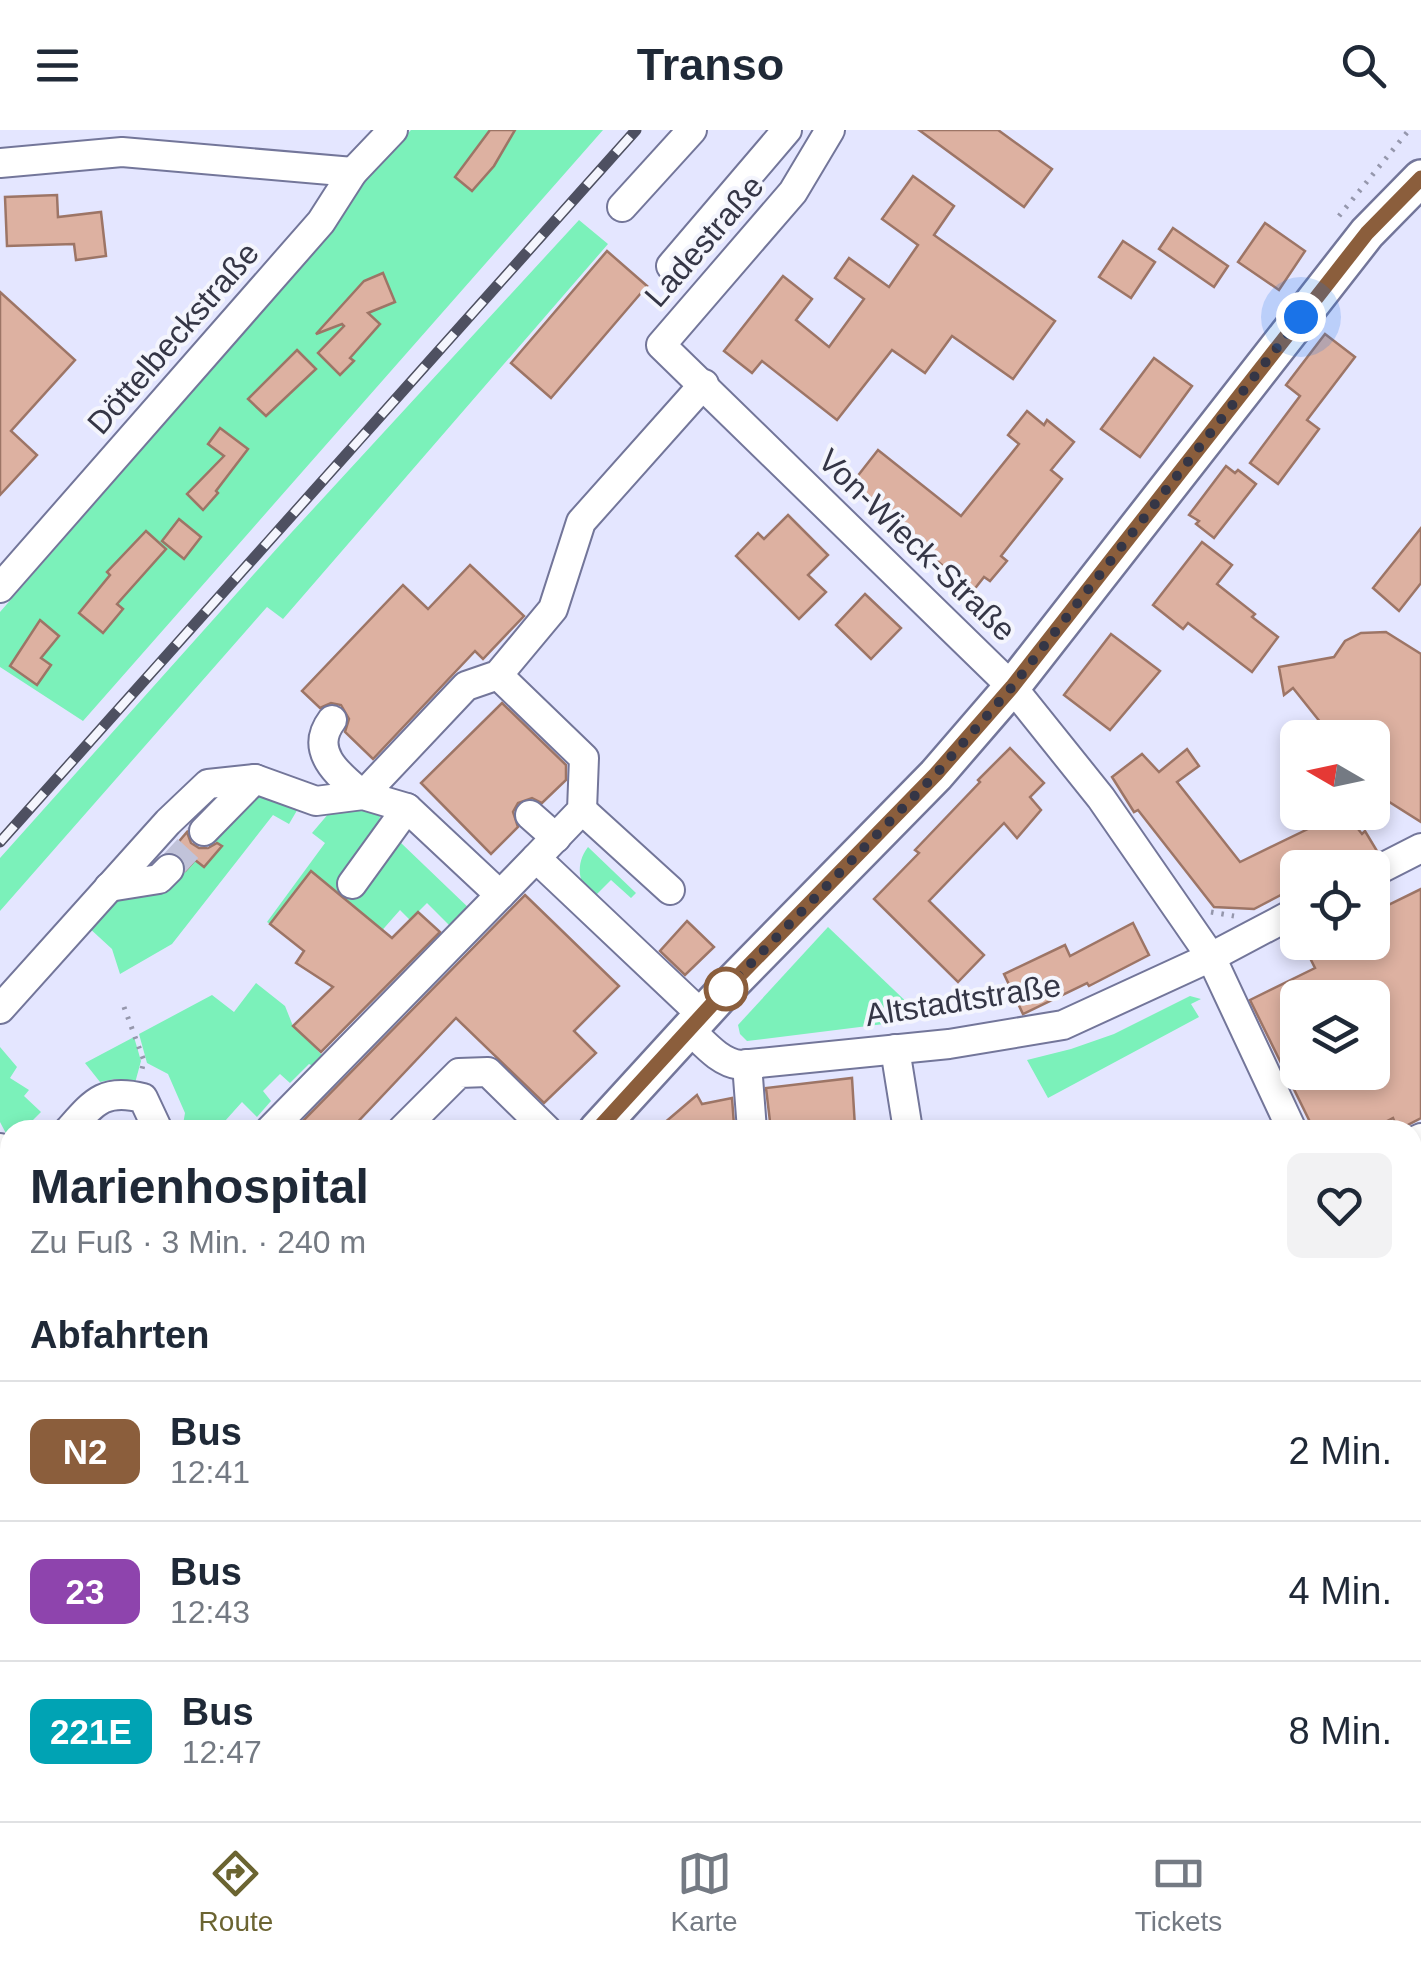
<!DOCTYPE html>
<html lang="de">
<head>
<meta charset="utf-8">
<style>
	body { margin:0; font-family:Arial,sans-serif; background:#f2f2f3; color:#1f2937; height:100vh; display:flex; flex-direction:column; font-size:38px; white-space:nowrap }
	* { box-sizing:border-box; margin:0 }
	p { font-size:32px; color:#747a83 }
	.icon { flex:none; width:55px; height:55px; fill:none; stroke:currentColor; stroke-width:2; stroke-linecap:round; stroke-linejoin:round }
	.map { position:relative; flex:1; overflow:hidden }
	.side { position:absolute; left:0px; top:990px; width:1422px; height:702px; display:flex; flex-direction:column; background:#fff; border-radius:30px 30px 0 0; box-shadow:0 5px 15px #0003 }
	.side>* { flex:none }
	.badge { padding:0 20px; border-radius:15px; font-size:35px; line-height:65px }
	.needle { width:65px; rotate:279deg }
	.buttons { position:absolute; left:1280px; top:590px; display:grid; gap:20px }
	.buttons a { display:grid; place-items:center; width:110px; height:110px; border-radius:15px; background:#fff; box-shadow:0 5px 15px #0003; font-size:50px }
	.you { position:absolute; width:50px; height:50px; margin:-25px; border:8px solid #fff; border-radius:50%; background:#1a73e8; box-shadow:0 0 0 15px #1a73e833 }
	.map>.badge { position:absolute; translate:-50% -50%; box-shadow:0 0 0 5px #fff }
	h2 { padding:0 30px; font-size:38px; line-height:90px }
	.round { display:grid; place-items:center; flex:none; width:105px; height:105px; border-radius:15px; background:#f2f2f3 }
	.head { display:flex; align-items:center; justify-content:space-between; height:170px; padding:0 30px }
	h1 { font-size:48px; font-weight:700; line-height:75px }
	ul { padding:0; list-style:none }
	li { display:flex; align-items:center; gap:30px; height:140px; padding:0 30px; border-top:2px solid #e0e1e3 }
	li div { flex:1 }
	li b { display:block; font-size:38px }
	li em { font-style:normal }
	li .badge { min-width:110px; font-weight:700; text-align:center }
	header { display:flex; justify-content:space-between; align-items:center; height:130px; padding:0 30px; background:#fff; font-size:45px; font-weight:700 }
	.tab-bar { display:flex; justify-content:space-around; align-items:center; height:140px; border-top:2px solid #e0e1e3; background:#fff; font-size:28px; color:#747a83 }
	.tab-bar a { display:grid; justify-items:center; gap:5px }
	.tab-bar .on { color:#6b6431 }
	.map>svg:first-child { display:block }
	.green { fill:#7bf1ba }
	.building { fill:#ddb1a1; stroke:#9d7566; stroke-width:2.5; fill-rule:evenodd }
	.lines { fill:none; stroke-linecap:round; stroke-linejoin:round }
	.minor-tunnel { stroke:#c1c3da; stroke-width:28; stroke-dasharray:28 14; stroke-linecap:butt }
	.minor-casing { stroke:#73769a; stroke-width:32 }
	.major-casing { stroke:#73769a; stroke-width:40 }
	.path { stroke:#9597ac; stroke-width:5; stroke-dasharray:2.5 8; stroke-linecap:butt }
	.minor { stroke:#fff; stroke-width:28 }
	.major { stroke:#fff; stroke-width:35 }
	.rail-casing { stroke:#4e5061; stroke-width:11 }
	.rail { stroke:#f4f5fd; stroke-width:8; stroke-dasharray:22; stroke-linecap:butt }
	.line-casing { stroke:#fff; stroke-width:22 }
	.line { stroke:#8b5e3c; stroke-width:15 }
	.walk { stroke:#353646; stroke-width:10; stroke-dasharray:0 18 }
	.stop-dot { fill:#fff; stroke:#8b5e3c; stroke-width:5 }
	.labels { text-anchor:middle; stroke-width:8; stroke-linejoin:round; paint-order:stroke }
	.street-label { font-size:32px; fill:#353646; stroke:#f4f5fd }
</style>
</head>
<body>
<header><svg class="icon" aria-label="menu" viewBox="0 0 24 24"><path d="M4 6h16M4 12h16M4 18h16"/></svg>Transo<svg class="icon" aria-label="search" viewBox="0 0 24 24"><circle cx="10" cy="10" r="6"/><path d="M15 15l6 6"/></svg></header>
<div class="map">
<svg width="1421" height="1691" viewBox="0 0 1421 1691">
	<rect width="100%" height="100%" fill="#e4e6ff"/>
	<g class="green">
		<polygon points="411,0 603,0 83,591 0,537 0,482 257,188 356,56"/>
		<polygon points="579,90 608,114 283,489 267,477 0,781 0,728 280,415"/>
		<polygon points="263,663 299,677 289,694 273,685 172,814 120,844 112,819 87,796 109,773 173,753 195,731 203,737 221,716 211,708 247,668"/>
		<polygon points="344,681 381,681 368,751 400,712 473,782 456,802 427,773 410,790 400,780 356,830 343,821 369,789 311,742 270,794 267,792 325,713 312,703 329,683"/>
		<path d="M588 717 636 763 631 768 611 750 593 768C578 754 575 734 588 717Z"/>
		<polygon points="828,797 915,880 916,890 747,911 740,904 738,895"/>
		<polygon points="256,853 285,876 293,896 325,928 315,937 309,934 290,953 280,944 263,961 271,971 257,987 242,972 225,991 232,1000 182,1000 185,983 168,944 147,933 139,904 212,865 234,882"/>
		<polygon points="1190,866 1201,869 1191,874 1199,887 1048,968 1027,930 1071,919 1114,904"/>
		<polygon points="134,907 141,931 135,953 115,949 100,952 85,933"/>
		<polygon points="0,917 17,937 10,948 29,960 24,966 41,982 23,1000 10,1000 10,1011 0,992"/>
		<polygon points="1413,1389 1421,1398 1421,1691 508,1691 522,1682 1412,1682"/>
	</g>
	<g class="building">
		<polygon points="490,0 515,0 494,36 472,61 455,47"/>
		<polygon points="919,0 998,0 1052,39 1024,77"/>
		<polygon points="913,46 954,76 934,105 1055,191 1013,249 952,206 925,243 892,220 837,290 762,231 752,243 724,221 783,146 812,169 796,190 829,217 864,169 835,148 849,128 889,157 918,115 882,89"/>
		<polygon points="57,65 58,87 101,82 106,126 76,130 74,114 7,116 5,67"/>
		<polygon points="1265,93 1305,121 1279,160 1238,132"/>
		<polygon points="1173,98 1228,136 1214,157 1159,119"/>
		<polygon points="1123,111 1155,132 1131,168 1099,147"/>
		<polygon points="607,121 647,156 551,268 511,233"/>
		<polygon points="383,143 395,172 368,183 380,194 350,228 354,231 340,245 318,223 344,196 342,194 316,204 364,151"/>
		<polygon points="0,162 75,230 11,301 37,325 0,365"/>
		<polygon points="1325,204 1355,227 1307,290 1319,299 1278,354 1250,333 1300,266 1286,255"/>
		<polygon points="297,220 316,239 266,286 248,269"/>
		<polygon points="1154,228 1192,256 1140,327 1101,299"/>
		<polygon points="1027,281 1044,295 1047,290 1074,312 1051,340 1062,349 1001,426 1007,431 990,451 984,447 973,461 849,357 878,320 961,386 1019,314 1008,305"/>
		<polygon points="220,298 248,319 216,361 218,363 203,380 187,364 224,326 208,314"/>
		<polygon points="1226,336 1235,343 1238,340 1256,354 1214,408 1196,394 1199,391 1189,385"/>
		<polygon points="788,385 828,425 808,445 826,462 799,489 736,426 758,403 764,409"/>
		<polygon points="179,389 201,407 184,429 162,411"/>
		<polygon points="1421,398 1421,453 1399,481 1373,458"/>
		<polygon points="146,401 166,419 117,474 123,479 103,503 79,483 110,445 107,442"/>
		<polygon points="1202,412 1232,435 1217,454 1255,484 1252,487 1278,507 1252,542 1188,493 1183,499 1153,475"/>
		<polygon points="470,435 524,486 483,529 475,521 373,629 345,602 349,589 341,575 331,573 320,578 302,561 403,455 428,479"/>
		<polygon points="865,464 901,498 871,529 836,495"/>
		<polygon points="40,490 59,506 41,528 51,535 37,555 10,536"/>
		<polygon points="1386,502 1421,524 1421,692 1383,668 1372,656 1372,608 1333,608 1293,558 1284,565 1279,537 1334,527 1345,511 1361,503"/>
		<polygon points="1111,504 1160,541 1110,600 1064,565"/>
		<polygon points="502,573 566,635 566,650 542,673 532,668 518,673 513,682 518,697 491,724 421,653"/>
		<polygon points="1010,618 1044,653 1030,667 1041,680 1017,708 1004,693 929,771 984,825 958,852 874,769 919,723 915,720 980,652 978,650"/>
		<polygon points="1187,619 1199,636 1177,652 1240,732 1312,697 1309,690 1325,682 1337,682 1345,698 1354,694 1362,704 1365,701 1377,721 1346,738 1298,738 1298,756 1254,779 1214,777 1138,680 1134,682 1112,647 1142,624 1159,642"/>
		<polygon points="187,702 191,713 199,718 208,718 217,713 222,716 204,737 195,730 186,740 182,727 170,722"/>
		<polygon points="311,741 392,808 418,782 440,802 321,922 293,896 333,857 296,833 304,821 270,794"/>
		<path d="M1421 759V988L1398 1000 1393 988 1370 1000H1314L1250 870 1315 838 1302 812H1372V783ZM1298 868H1372V942H1298Z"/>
		<polygon points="525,765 619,856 574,901 596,923 544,973 456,888 350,1000 294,1000"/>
		<polygon points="687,791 714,817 685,845 660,821"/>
		<polygon points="1133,793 1149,825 1089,856 1087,853 1023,884 1004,844 1065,815 1070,826"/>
		<polygon points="852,948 855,997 771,1000 766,958"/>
		<polygon points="697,965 702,974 732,968 734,995 714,997 716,1000 656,1000"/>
	</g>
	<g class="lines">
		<polyline class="minor-tunnel" points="169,739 204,701"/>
		<defs>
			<g id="minor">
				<polyline points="830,0 793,62 661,215 1012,557 1101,668 1211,827 1292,1000"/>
				<polyline points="0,33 122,22 353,42"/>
				<polyline points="622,77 692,0"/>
				<polyline points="671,136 787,0"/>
				<polyline points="0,458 321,92 353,42 393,0"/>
				<polyline points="498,545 584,628 582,680 536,728"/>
				<path d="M332 590C308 622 340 646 363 665L466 556 498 545 553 479 581 392 704 254"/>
				<polyline points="582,680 670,760"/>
				<polyline points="530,685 556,708"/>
				<polyline points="204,701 255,649"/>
				<polyline points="1372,743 1421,718"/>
				<polyline points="352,754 407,678"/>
				<polyline points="109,757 159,749 169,739"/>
				<polyline points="0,879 168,692 208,654 255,649 316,671 363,665 407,678 500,765 536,728 702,885"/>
				<path d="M689 899C705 914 719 932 740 935L949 914 1063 895 1211 827 1298 781"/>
				<polyline points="895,919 908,1000"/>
				<polyline points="747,934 752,1000"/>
				<path d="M69 1000C94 972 104 958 143 968L158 1000"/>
				<polyline points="270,1000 500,765"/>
				<polyline points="402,1000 459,943 488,942 547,1000"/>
				<polyline points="1412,1012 1421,1008"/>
				<polyline points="0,1018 10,1038"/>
				<polyline points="1412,1128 1416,1133 1412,1290"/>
				<polyline points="0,1204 7,1202 10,1208"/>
				<polyline points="1412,1376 1421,1382"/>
			</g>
			<g id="major">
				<polyline points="597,1000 726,859 936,645 1012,557 1367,103 1421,48"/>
				<polyline points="0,1442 10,1437"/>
			</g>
		</defs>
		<use href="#minor" class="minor-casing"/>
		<use href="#major" class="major-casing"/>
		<g class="path">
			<polyline points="1339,86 1409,0"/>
			<polyline points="1211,782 1234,786"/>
			<polyline points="124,877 144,931 141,943"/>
		</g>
		<use href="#minor" class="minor"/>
		<use href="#major" class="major"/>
		<defs>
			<polyline id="rail" points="0,712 636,0"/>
		</defs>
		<use href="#rail" class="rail-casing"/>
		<use href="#rail" class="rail"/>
	</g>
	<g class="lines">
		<defs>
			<polyline id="line" points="597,1000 726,859 936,644 1012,557 1367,103 1421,48"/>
		</defs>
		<use href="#line" class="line-casing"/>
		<use href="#line" class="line"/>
		<polyline class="walk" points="726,859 936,644 1012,557 1301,187"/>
	</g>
	<circle class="stop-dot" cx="726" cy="859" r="20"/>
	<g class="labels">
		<g class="street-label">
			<text transform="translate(704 111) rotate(-49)" y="11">Ladestraße</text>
			<text transform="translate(173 208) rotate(-49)" y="11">Döttelbeckstraße</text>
			<text transform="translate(917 415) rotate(44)" y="11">Von-Wieck-Straße</text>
			<text transform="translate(963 870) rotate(-9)" y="11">Altstadtstraße</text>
		</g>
	</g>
</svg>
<div class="buttons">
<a><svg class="needle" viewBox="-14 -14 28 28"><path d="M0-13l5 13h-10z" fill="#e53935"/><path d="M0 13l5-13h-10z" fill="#747a83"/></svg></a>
<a><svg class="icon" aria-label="locate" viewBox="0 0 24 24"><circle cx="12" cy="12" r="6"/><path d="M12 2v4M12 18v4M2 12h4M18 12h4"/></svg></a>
<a><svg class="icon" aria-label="layers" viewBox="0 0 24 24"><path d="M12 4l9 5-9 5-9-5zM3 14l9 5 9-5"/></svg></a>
</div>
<div class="you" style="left:1301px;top:187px"></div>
<section class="side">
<div class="head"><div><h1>Marienhospital</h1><p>Zu Fuß · 3 Min. · 240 m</p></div><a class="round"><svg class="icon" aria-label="heart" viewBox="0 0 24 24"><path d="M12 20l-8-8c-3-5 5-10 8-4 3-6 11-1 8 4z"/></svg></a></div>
<h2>Abfahrten</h2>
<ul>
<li><span class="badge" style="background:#8b5e3c;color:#fff">N2</span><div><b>Bus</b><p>12:41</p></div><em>2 Min.</em></li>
<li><span class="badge" style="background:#8e44ad;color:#fff">23</span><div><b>Bus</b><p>12:43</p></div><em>4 Min.</em></li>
<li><span class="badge" style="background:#00a3b4;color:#fff">221E</span><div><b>Bus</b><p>12:47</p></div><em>8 Min.</em></li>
</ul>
</section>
</div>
<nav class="tab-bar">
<a class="on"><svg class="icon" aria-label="directions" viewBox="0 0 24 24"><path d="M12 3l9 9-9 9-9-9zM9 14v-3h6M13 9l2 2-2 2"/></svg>Route</a>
<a><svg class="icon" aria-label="map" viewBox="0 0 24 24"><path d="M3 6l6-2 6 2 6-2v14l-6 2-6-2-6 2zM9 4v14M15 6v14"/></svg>Karte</a>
<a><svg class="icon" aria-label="tickets" viewBox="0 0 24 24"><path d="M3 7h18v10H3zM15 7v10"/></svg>Tickets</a>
</nav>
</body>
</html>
